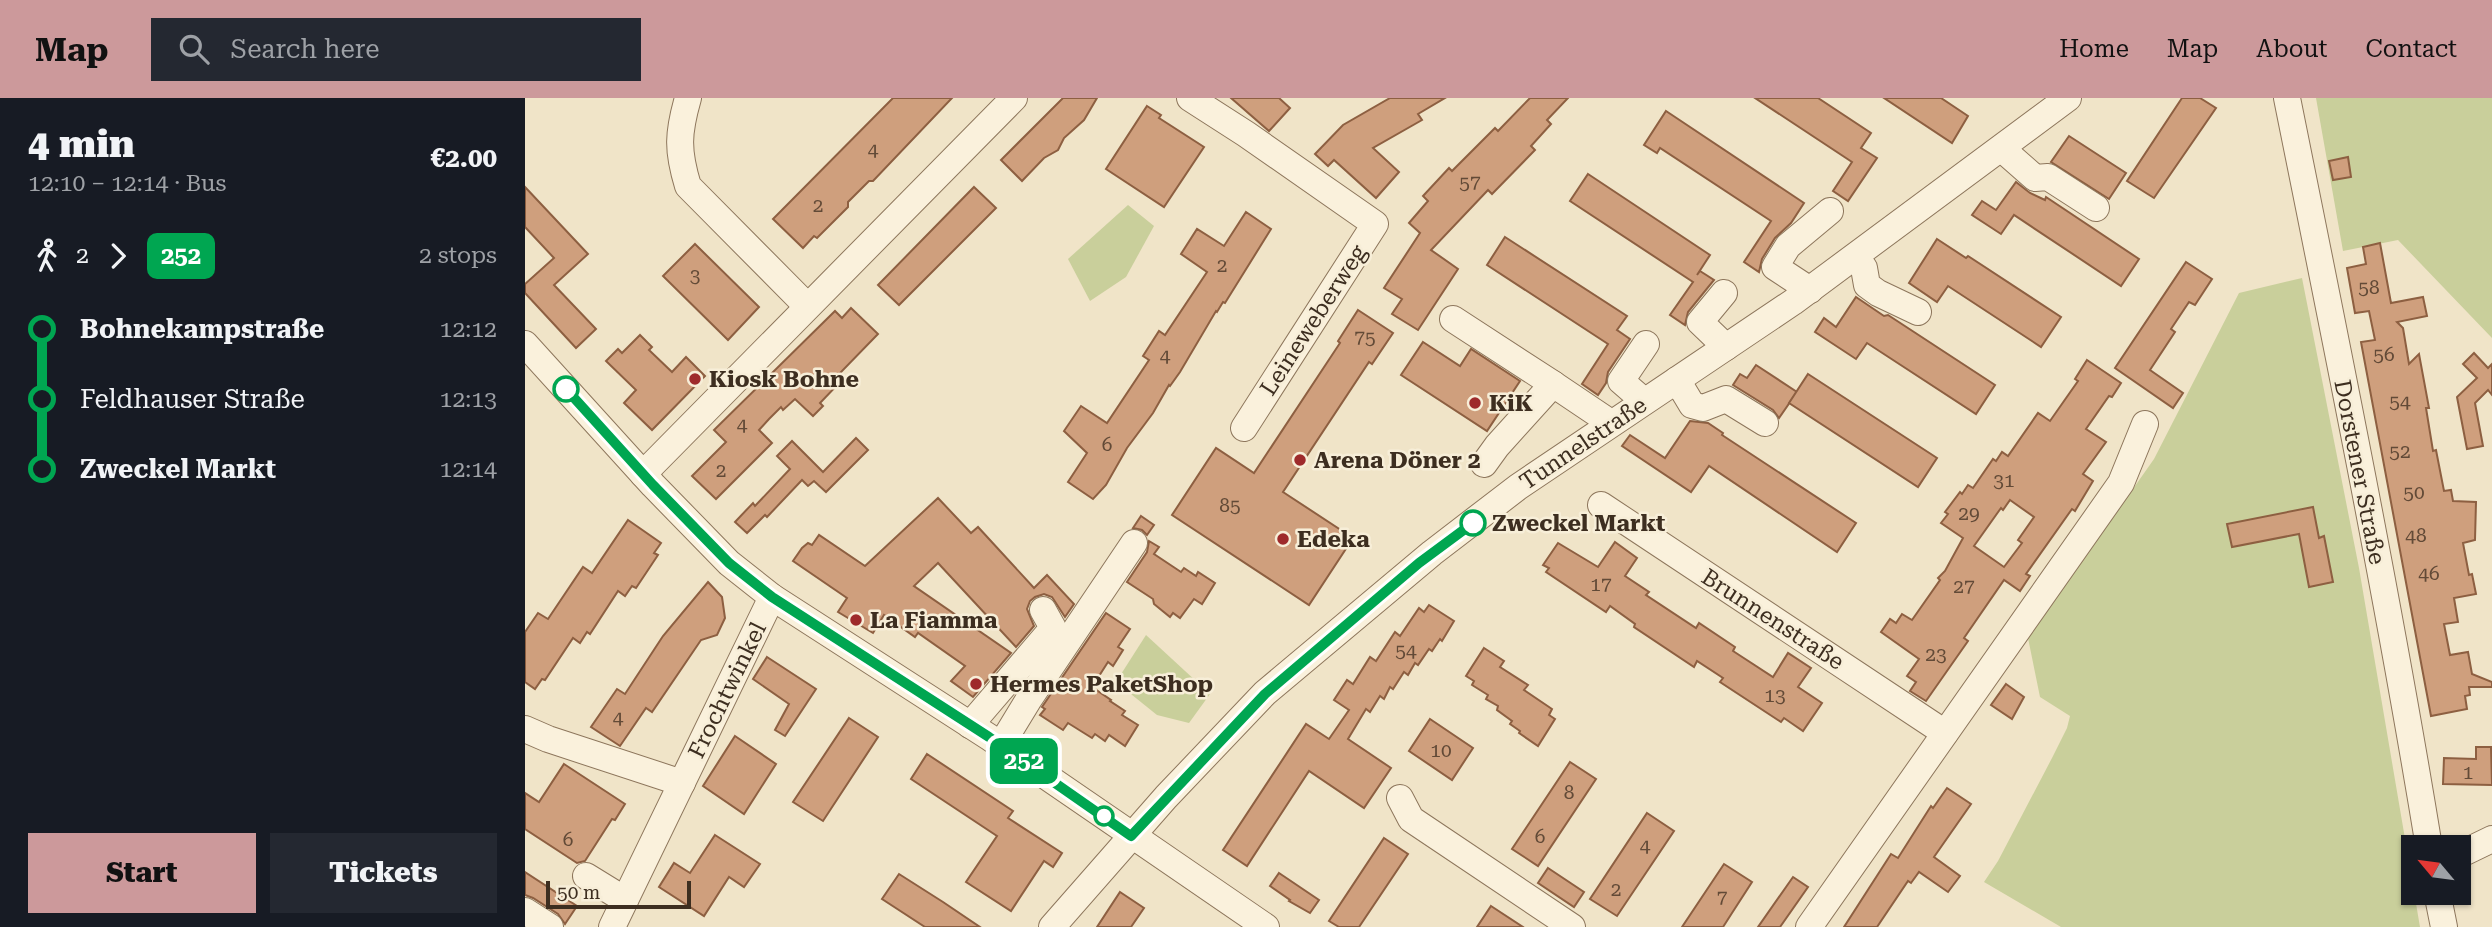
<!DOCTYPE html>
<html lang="en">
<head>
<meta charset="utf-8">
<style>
	body { margin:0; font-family:"Roboto Serif",serif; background:#242831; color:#f1f3f6; height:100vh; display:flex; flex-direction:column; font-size:26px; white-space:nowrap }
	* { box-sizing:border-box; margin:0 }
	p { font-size:23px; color:#9ea1a6 }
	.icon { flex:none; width:38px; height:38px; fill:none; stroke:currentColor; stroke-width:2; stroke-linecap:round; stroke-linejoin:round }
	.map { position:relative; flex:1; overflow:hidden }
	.panel { display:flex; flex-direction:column; background:#171b24; width:525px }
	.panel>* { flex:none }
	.badge { padding:0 14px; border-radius:10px; font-size:24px; line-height:46px }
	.needle { width:46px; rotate:299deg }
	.buttons { position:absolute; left:1876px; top:737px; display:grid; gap:14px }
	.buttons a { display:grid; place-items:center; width:70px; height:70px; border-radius:0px; background:#171b24; box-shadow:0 2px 5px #0004; font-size:35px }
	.scale { position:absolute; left:21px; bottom:18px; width:145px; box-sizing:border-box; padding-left:7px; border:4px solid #3d2e20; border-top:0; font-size:19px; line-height:24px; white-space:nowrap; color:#3d2e20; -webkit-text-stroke:5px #f7eed8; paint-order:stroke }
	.map>.badge { position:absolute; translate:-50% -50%; box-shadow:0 0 0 4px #fff }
	.legs { display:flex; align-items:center; gap:10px; height:77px; padding:0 28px; font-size:23px }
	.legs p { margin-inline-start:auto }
	.summary { display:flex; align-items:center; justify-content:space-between; height:119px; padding:0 28px }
	h1 { font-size:38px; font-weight:800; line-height:52px }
	.primary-button { display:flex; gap:14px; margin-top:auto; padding:14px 28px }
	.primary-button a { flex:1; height:80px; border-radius:0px; background:#cc999b; color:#111; font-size:28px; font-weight:800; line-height:80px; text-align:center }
	.primary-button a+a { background:#242831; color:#f1f3f6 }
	ul { padding:0 28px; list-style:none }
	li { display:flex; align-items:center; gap:24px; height:70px; font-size:26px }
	li i { display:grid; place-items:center; width:10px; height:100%; margin:0 9px; background:currentColor }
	li i::after { content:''; width:18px; height:18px; margin:-9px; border:5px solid; border-radius:50%; background:#171b24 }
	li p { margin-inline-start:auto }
	li:first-child i { background:linear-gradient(#0000 50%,currentColor 0) }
	li:last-child i { background:linear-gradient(currentColor 50%,#0000 0) }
	header { display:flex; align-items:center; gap:42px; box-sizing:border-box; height:98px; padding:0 35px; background:#cc999b; color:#111 }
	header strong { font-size:33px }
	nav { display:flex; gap:38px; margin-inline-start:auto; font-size:24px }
	.search { width:490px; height:63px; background:#242831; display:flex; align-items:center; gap:18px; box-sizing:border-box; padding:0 24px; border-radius:0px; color:#9ea1a6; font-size:26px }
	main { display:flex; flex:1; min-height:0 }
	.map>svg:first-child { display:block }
	.green { fill:#c9cf9b }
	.building { fill:#cf9f7d; stroke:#8d5f41; stroke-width:2; fill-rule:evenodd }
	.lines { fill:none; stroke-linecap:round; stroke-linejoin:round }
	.minor-casing { stroke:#8d765c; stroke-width:28 }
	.minor { stroke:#faf1dc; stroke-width:26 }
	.line-1-casing { stroke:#fff; stroke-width:16 }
	.line-1 { stroke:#00a651; stroke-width:10 }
	.poi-dot { fill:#9e2a2b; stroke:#f7eed8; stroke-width:2.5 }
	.stop-1-dot { fill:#fff; stroke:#00a651; stroke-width:3.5 }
	.labels { text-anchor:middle; stroke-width:5; stroke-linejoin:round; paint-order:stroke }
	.number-label { font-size:19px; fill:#624a37 }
	.street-label { font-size:23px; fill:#3d2e20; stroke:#f7eed8 }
	.poi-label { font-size:23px; font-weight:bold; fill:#3d2e20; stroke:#f7eed8; text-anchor:start }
	.stop-label { font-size:23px; font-weight:bold; fill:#3d2e20; stroke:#f7eed8; text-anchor:start }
</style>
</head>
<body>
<header>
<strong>Map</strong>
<div class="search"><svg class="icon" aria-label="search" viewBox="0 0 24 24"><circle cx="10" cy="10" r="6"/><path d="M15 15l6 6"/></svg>Search here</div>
<nav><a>Home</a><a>Map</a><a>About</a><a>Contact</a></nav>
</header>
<main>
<section class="panel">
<div class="summary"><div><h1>4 min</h1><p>12:10 – 12:14 · Bus</p></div><b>€2.00</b></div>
<div class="legs"><svg class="icon" aria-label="walk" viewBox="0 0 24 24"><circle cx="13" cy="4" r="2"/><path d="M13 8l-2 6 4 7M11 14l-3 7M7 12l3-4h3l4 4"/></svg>2<svg class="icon" aria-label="forward" viewBox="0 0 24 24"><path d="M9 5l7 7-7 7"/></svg><b class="badge" style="background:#00a651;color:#fff">252</b><p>2 stops</p></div>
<ul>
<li><i style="color:#00a651"></i><b>Bohnekampstraße</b><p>12:12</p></li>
<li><i style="color:#00a651"></i><span>Feldhauser Straße</span><p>12:13</p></li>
<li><i style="color:#00a651"></i><b>Zweckel Markt</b><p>12:14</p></li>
</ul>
<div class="primary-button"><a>Start</a><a>Tickets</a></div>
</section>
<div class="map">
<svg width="1967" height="829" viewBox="0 0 1967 829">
	<rect width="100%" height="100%" fill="#f0e4c8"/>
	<g class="green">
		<polygon points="1791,0 1967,0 1967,240 1873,142 1818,153"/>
		<polygon points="603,107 629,128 601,179 565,203 543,161"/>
		<polygon points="1777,180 1834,470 1895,829 1536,829 1459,784 1473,763 1527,660 1542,630 1545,618 1515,599 1503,540 1629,361 1714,195"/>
		<polygon points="621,537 685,596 664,625 632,617 591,584"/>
	</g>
	<g class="building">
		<polygon points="368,0 427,0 348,83 344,83 323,104 323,109 292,140 289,138 278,150 248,121"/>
		<polygon points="538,0 572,0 559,22 539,40 533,52 519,60 497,83 476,62"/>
		<polygon points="706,0 754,0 765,10 744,33"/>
		<polygon points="865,0 920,0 893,16 897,22 848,50 874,74 851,100 809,62 803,68 790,56 818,27"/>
		<polygon points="1005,0 1043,0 1022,22 1026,26 1006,48 1010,52 967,96 963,92 906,152 933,171 893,232 867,216 877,201 859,190 895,135 884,125 903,103 898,98 924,70 927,73 970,30 973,33"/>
		<polygon points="1230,0 1293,0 1346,35 1336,50 1352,60 1323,103 1308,93 1327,64"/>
		<polygon points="1359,0 1416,0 1443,18 1427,45"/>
		<polygon points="1657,0 1675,0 1691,10 1629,100 1602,83"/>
		<polygon points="622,8 636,17 634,20 679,49 639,109 581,71"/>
		<polygon points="1141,13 1279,105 1266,125 1250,140 1237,161 1234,174 1219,164 1246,123 1135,50 1132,55 1119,47"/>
		<polygon points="1544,38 1601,75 1584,101 1526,64"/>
		<polygon points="1823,59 1826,79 1808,82 1804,63"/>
		<polygon points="1063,76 1185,157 1172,177 1175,173 1189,182 1163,214 1160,227 1145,217 1168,184 1045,103"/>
		<polygon points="1491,84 1505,95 1520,102 1521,99 1614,161 1596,188 1489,117 1476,136 1447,117 1457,103 1471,112"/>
		<polygon points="0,89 63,156 29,187 71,231 51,250 0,195 0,186 29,160 0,129"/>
		<polygon points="449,89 471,110 374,207 353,187"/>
		<polygon points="721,114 746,131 700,205 698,204 692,214 691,213 655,274 645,288 644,287 628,315 602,350 581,387 568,401 543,384 562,355 539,333 556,308 582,325 624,262 618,258 634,233 640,237 682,174 656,156 672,131 699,148"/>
		<polygon points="980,139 1102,218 1092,232 1105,241 1083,274 1081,285 1073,297 1057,286 1083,246 962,167"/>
		<polygon points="1412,141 1441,160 1443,158 1536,219 1516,249 1423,188 1412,204 1384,185"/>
		<polygon points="1855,145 1866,205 1898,199 1902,218 1872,224 1878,230 1884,266 1894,256 1904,310 1901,310 1908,353 1911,352 1919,393 1926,392 1928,403 1951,404 1950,442 1938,445 1944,477 1947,476 1951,496 1929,500 1933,524 1919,526 1925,557 1943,554 1947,576 1967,584 1967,589 1944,589 1945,597 1940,598 1942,611 1906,618 1836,244 1850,242 1844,213 1830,215 1822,170 1841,166 1838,149"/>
		<polygon points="170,146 234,209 203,242 138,178"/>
		<polygon points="1661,164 1687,181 1670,207 1664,204 1646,231 1650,234 1625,272 1658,295 1648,310 1590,270"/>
		<polygon points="1331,199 1359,218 1363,217 1470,287 1451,316 1342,245 1331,261 1290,234 1299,220 1311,229"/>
		<polygon points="326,210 353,236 315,275 319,280 295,305 298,308 288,318 270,301 258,312 256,309 244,321 234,332 247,345 191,401 167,378 201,344 189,332 310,213 317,220"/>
		<polygon points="833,212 868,235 847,266 844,264 758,394 828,440 784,507 647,417 691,350 729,375 815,245 813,243"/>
		<polygon points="115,237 127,249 124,252 147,274 161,259 180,278 127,332 99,305 111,292 81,263 93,251 97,255"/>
		<polygon points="898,244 935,268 946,251 995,283 962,333 876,277"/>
		<polygon points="1949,255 1963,270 1967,266 1967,297 1963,292 1950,305 1958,348 1942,351 1932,299 1952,280 1938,266"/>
		<path d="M1562 262 1596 285 1587 299 1584 298 1561 331 1581 344 1558 376 1568 383 1550 413 1547 411 1501 476 1505 478 1495 493 1479 482 1439 540 1443 543 1401 603 1385 593 1391 584 1382 578 1394 561 1356 534 1365 521 1371 525 1377 516 1387 522 1415 482 1413 480 1420 473 1438 440 1416 425 1423 416 1420 414 1435 394 1437 396 1443 387 1448 390 1468 361 1471 363 1477 354 1483 358 1513 315 1525 323 1553 283 1550 281ZM1485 402 1509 419 1493 442 1497 445 1479 469 1449 448 1476 410 1478 412Z"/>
		<polygon points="1231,267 1272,294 1254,320 1248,312 1208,287 1215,276 1222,280"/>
		<polygon points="1283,276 1412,360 1393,389 1264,305"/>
		<polygon points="1165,323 1183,325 1198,335 1197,337 1331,425 1312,454 1184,368 1166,394 1097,348 1105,337 1140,360"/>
		<polygon points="331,340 343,352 301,394 289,383 283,388 277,382 242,419 240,417 222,435 210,424 228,405 230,408 265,371 252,358 267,343 298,374"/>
		<polygon points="413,400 446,435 453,429 509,490 522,477 549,506 540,519 527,499 519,496 510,499 505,503 502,511 509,528 491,549 413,465 389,488 486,555 448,599 426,583 440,568 393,535 390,539 359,517 348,535 313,514 322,500 268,463 277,450 283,445 287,447 294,437 340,468"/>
		<polygon points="1788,409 1794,440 1799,438 1808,484 1784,489 1774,436 1707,449 1702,426"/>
		<polygon points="616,418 629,427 622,437 617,432 608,430"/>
		<polygon points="103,422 136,445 129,455 133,457 111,490 107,488 100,498 93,493 65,536 62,534 55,545 48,540 20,582 17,581 10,591 0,584 0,534 13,515 23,521 58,469 67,475"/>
		<polygon points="624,443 634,449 629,456 656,474 659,470 671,478 673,474 690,485 677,506 669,501 655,520 648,515 645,519 629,506 628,501 602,484 622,454"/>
		<polygon points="1090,444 1112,460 1100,478 1124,494 1121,497 1171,530 1174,525 1210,549 1208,553 1248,579 1263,555 1286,570 1273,589 1297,605 1278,633 1259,620 1256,624 1195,584 1198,580 1172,563 1169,569 1109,529 1110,526 1085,508 1081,514 1021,474 1024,470 1018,467 1033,445 1073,469"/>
		<polygon points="183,484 197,499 200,520 192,537 176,542 127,614 121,610 95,648 66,629 92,591 100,596 138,538"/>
		<polygon points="904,507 929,523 917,543 915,541 907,553 904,551 893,567 890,565 883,577 879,574 868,591 865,589 859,601 855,598 845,614 841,611 823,641 866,670 839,710 784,673 722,768 698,752 781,626 804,641 824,612 809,602 822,582 828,586 845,559 851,563 870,534 875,538 894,510 899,514"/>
		<polygon points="581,515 605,531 593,549 598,552 588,568 583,564 567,589 586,602 585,603 600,613 597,617 613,627 600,648 584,637 580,643 570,636 567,640 543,625 538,632 515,617 520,611 517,609"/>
		<polygon points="959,550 979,563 975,569 1003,587 999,592 1027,611 1024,617 1030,621 1013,648 994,635 995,633 985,626 987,623 972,612 973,608 961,601 963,597 947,587 949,583 941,578"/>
		<polygon points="242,559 291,591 260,638 250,632 264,606 228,581"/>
		<polygon points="1481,586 1499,599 1487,621 1466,607"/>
		<polygon points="324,620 353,639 298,723 268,704"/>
		<polygon points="905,621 948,650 927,682 884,653"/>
		<polygon points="210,638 251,666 219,716 178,688"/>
		<polygon points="1951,649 1966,649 1967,687 1918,686 1919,660 1951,661"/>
		<polygon points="402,656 488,713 483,720 537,755 528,769 519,763 486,813 441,784 472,738 386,681"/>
		<polygon points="1045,664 1071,681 1013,768 987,751"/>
		<polygon points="39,666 100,706 90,722 87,721 60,763 52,765 0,731 0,695 14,704"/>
		<polygon points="1422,690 1446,706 1409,759 1435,778 1423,794 1394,774 1386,785 1383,783 1352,829 1319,829 1366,756 1373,760 1406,708 1408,710"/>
		<polygon points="1122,715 1149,733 1092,818 1065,801"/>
		<polygon points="190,737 235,766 219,789 204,779 179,818 134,789 149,765 165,775"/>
		<polygon points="859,740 883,756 834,829 814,829 804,823"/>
		<polygon points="1199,766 1227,784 1207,815 1198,829 1157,829"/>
		<polygon points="1023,770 1059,794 1049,809 1013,785"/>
		<polygon points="0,774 52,808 40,826 33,816 8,800 0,797"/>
		<polygon points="754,775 794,802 785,815 764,803 765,802 745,788"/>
		<polygon points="374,776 418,804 455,829 400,829 357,801"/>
		<polygon points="1268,779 1283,789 1255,829 1233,829"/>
		<polygon points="595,794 619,810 606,829 572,829"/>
		<polygon points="966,808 998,829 952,829"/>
	</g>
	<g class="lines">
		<defs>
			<g id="minor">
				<path d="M163 0C153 35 152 52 163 88L282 208"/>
				<polyline points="665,0 721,36 850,126 719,330"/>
				<path d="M1762 0C1812 249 1863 498 1904 749"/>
				<polyline points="1477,51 1510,80 1523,79 1571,110"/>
				<polyline points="1331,159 1339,170 1342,187 1353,195 1393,214"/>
				<polyline points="1285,192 1250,169 1263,148 1305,113"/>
				<polyline points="1199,195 1175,224 1201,249"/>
				<polyline points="928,221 1028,286"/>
				<polyline points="0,246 128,387 204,465 247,499 464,639 741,829"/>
				<polyline points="1152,282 1167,307 1178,310 1201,301 1240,325"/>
				<polyline points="1119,303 1096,283 1121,246"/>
				<polyline points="959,366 972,348 1028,286 1086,325"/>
				<polyline points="118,376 489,0"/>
				<polyline points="1076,407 1420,635"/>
				<polyline points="445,627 528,530 518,512"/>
				<polyline points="0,631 23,641 157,685"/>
				<polyline points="476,647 504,601 609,445"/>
				<polyline points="875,700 886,721 1047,829"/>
				<polyline points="1934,757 1967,741"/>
				<polyline points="61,778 100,802"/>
				<polyline points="1912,794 1919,829"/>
				<polyline points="0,813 25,829"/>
				<polyline points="87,829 247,499"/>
				<polyline points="527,829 641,699 740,595 907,455 993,389 1268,204 1543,0"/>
				<polyline points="1284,829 1596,385 1620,326"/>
			</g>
		</defs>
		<use href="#minor" class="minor-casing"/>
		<use href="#minor" class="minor"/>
	</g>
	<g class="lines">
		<defs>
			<polyline id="line-1" points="41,291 128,387 204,465 247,499 464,639 606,738 740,596 894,465 948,425"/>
		</defs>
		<use href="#line-1" class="line-1-casing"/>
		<use href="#line-1" class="line-1"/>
	</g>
	<g class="poi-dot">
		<circle cx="170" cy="281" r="7"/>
		<circle cx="950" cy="305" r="7"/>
		<circle cx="775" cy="362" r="7"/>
		<circle cx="758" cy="441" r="7"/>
		<circle cx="331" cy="522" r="7"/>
		<circle cx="451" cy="586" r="7"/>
	</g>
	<g class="stop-1-dot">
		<circle cx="41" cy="291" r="12"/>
		<circle cx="948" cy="425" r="12"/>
		<circle cx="579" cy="718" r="9"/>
	</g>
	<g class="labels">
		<g class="number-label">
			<text x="348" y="58">4</text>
			<text x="945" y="91">57</text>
			<text x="293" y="114">2</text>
			<text x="697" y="174">2</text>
			<text x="170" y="184">3</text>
			<text x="1844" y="196">58</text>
			<text x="840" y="246">75</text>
			<text x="1859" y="263">56</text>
			<text x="640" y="264">4</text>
			<text x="1875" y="310">54</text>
			<text x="217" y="333">4</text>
			<text x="582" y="353">6</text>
			<text x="1875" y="360">52</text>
			<text x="196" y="379">2</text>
			<text x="1479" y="389">31</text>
			<text x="1889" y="401">50</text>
			<text x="705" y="414">85</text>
			<text x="1444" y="422">29</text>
			<text x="1891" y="444">48</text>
			<text x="1904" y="482">46</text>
			<text x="1076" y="493">17</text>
			<text x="1439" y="495">27</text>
			<text x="881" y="559">54</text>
			<text x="1411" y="563">23</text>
			<text x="1250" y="604">13</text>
			<text x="93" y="626">4</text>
			<text x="916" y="659">10</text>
			<text x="1943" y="681">1</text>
			<text x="1044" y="701">8</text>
			<text x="1015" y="745">6</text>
			<text x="43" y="748">6</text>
			<text x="1120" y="754">4</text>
			<text x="1091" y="798">2</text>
			<text x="1197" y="806">7</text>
		</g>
		<g class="street-label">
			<text transform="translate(788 222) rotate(-57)" y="8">Leineweberweg</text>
			<text transform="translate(1058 345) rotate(-34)" y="8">Tunnelstraße</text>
			<text transform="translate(1835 374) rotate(79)" y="8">Dorstener Straße</text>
			<text transform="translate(1248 521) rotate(33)" y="8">Brunnenstraße</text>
			<text transform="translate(202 592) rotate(-64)" y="8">Frochtwinkel</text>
		</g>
		<g class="poi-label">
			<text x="184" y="289">Kiosk Bohne</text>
			<text x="964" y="313">KiK</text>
			<text x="789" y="370">Arena Döner 2</text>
			<text x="772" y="449">Edeka</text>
			<text x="345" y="530">La Fiamma</text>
			<text x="465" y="594">Hermes PaketShop</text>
		</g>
		<g class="stop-label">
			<text x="967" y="433">Zweckel Markt</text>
		</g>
	</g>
</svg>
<div class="buttons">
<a><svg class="needle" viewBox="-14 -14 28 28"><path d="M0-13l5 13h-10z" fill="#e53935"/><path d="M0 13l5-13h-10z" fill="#9ea1a6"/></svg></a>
</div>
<div class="scale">50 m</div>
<b class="badge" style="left:499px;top:663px;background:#00a651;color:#fff">252</b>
</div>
</main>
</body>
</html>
